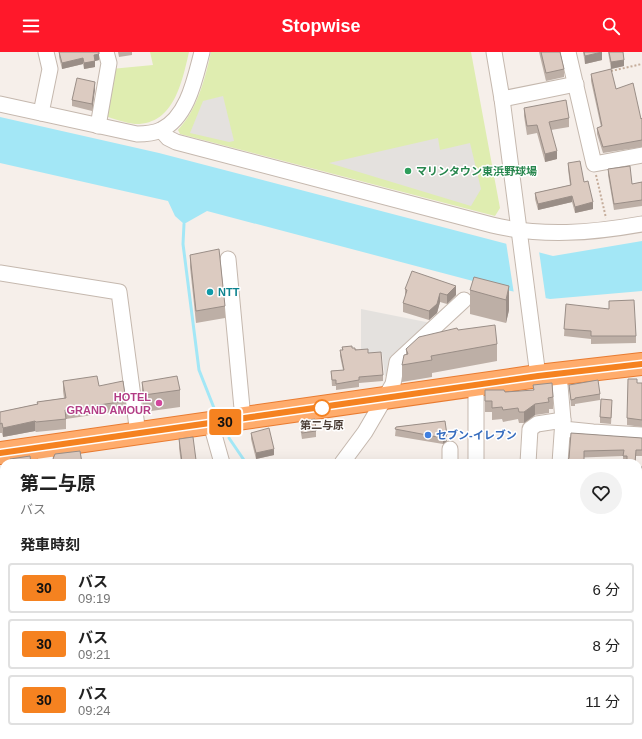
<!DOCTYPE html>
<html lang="ja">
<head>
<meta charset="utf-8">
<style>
	body { margin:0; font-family:Helvetica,"Noto Sans JP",sans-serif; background:#f2f2f2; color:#222; height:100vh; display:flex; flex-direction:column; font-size:15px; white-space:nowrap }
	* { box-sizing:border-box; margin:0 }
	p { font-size:13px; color:#767676 }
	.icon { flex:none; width:22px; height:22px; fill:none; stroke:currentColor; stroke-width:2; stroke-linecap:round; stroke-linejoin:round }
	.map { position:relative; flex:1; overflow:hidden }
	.details { position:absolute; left:0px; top:407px; width:642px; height:280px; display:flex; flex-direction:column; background:#fff; border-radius:12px 12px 0 0; box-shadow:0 4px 16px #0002 }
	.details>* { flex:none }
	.badge { padding:0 8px; border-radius:3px; font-size:14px; line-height:26px }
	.map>.badge { position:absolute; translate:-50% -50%; box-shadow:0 0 0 2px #fff }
	h2 { padding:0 20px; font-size:15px; line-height:36px }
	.round { display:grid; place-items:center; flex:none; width:42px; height:42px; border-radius:21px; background:#f2f2f2 }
	.headline { display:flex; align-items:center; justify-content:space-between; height:68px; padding:0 20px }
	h1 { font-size:19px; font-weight:700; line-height:30px }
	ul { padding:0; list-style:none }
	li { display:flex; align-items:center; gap:12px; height:50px; margin:0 8px 6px; padding:0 12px; border:2px solid #e0e0e0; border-radius:4px }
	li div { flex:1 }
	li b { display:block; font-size:15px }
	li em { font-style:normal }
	li .badge { min-width:44px; font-weight:700; text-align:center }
	header { display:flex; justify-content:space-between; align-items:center; height:52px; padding:0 20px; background:#ff182a; color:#fff; font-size:18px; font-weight:700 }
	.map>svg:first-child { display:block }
	.green { fill:#dfedb0 }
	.parking { fill:#e4e1de }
	.water { fill:#a3e7f6 }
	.pier { fill:#f6efea }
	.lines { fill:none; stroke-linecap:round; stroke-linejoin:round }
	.stream { stroke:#a3e7f6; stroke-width:3 }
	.minor-casing { stroke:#c5b8ae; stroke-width:17 }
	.highway-casing { stroke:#e97b30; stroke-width:24 }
	.path { stroke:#c5ad9b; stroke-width:2; stroke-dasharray:2 2; stroke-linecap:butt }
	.minor { stroke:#fff; stroke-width:15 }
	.highway { stroke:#ffac6c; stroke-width:22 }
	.wall { fill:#bdafa6 }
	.shaded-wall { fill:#9a8e87 }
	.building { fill:#dccbc1; stroke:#9a8e87 }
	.line-casing { stroke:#fff; stroke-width:9 }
	.line { stroke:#f58220; stroke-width:6 }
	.leisure-dot { fill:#2e9e5b; stroke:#fff; stroke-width:1.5 }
	.culture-dot { fill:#0f9aa8; stroke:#fff; stroke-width:1.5 }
	.hotel-dot { fill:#d1479c; stroke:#fff; stroke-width:1.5 }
	.stop-dot { fill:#fff; stroke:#f58220; stroke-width:2 }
	.shop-dot { fill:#3f7fe0; stroke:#fff; stroke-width:1.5 }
	.labels { text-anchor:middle; stroke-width:3; stroke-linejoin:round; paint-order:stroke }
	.leisure-label { font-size:11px; font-weight:bold; fill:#27864d; stroke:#fff; text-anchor:start }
	.culture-label { font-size:11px; font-weight:bold; fill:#0d838f; stroke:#fff; text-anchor:start }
	.hotel-label { font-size:11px; font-weight:bold; fill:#b23c85; stroke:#fff; text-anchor:end }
	.stop-label { font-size:11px; font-weight:bold; fill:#4b3e37; stroke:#fff }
	.shop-label { font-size:11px; font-weight:bold; fill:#366cbe; stroke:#fff; text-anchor:start }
</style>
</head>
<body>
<header><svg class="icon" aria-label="menu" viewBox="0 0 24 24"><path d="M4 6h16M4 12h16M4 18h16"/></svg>Stopwise<svg class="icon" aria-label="search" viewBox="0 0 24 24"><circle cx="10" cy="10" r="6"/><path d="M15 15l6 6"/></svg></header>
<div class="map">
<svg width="642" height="687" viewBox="0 0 642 687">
	<rect width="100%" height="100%" fill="#f6efea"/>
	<g class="green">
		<path d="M150 0H189C182 30 174 73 135 72 125 71 115 67 105 64L111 17 153 13Z"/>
		<path d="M211 0H471L500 156 495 164 180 82 178 78C197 58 205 27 211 0Z"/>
	</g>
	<g class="parking">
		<polygon points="223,44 234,89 229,90 190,81 203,49"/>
		<polygon points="438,86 440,98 470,91 481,137 471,154 329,111"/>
		<polygon points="361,257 431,271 388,323 385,324 382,301 361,302"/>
	</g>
	<polygon class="water" points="0,65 159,101 553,204 642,189 642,239 550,247 511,239 207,159 184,172 175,164 168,149 0,111"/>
	<polygon class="pier" points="506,190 539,199 546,248 514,242"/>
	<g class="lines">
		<g class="stream">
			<polyline points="184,172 183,192 199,318 214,356"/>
			<polyline points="229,386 246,411"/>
		</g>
		<defs>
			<g id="minor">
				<polyline points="494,0 502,47 538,324"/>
				<polyline points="568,0 594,112 642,103"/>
				<polyline points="502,47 576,32"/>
				<path d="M0 52 137 82C145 82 154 81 161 78 188 65 195 26 202 0"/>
				<polyline points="41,61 50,17 46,0"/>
				<polyline points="98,74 109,11 106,0"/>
				<path d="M161 78 168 86 176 90 492 173C542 185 592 181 642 172"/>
				<polyline points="228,207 243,367"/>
				<polyline points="0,221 119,240 138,382"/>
				<polyline points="559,322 563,368 560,411"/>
				<polyline points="211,372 222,411"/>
				<polyline points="563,377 593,380 642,383"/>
				<polyline points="44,395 46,411"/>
				<polyline points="342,411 365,380 393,332 397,310 464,248"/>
				<polyline points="450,411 450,397"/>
				<polyline points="476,411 476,334"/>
				<polyline points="528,411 530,377 537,372 563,368"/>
				<polyline points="638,485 642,485"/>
				<polyline points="0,534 4,532"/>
				<polyline points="638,615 642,615"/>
				<polyline points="202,683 203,687"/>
				<polyline points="345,683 346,687"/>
				<polyline points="472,683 473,687"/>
				<polyline points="527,683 529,687"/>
				<polyline points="590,683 591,687"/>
				<polyline points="75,687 80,683"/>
				<polyline points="292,687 293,683"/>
				<polyline points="411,687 417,683"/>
			</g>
			<g id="highway">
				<polyline points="0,401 538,324 642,312"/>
				<polyline points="0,663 4,666"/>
				<polyline points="28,683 34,687"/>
			</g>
		</defs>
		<use href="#minor" class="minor-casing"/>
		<use href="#highway" class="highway-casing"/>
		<g class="path">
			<polyline points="611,19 642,12"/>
			<polyline points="596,123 606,166"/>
		</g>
		<use href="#minor" class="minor"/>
		<use href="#highway" class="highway"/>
	</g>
	<g class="wall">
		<polygon points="59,0 99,8 95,9 95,15 84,17 83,12 62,17 59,5"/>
		<polygon points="118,0 132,0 132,3 119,5"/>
		<polygon points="539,0 560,0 564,17 564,25 546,29"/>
		<polygon points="583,0 602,0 602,8 585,12"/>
		<polygon points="608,0 623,0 624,14 611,17"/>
		<polygon points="591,22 616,37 641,67 642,66 642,95 603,101 597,82 597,76 601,75 591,29"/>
		<polygon points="95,37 92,59 72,54 72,48"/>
		<polygon points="524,56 569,66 569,75 551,78 557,107 545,110 537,81 527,83 524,64"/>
		<polygon points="568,111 584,130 593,157 575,161 572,150 538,158 535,147 535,141 570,133 568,117"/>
		<polygon points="608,117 632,132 642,130 642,154 614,158 608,123"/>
		<polygon points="190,203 225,254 225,266 196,271 190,215"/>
		<polygon points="509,234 509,258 506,271 470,262 470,238"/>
		<polygon points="405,237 456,243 447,252 440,250 437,261 429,268 403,260 403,251 405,246"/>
		<polygon points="566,252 636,284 636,291 591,292 591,287 564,284"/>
		<polygon points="458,278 497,292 497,309 432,321 432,325 402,330 402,313 406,303 406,297"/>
		<polygon points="342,295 352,296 368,301 383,323 383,329 359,331 359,335 336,338 336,334 332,334 331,319 343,318 340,304 340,298 342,298"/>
		<polygon points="63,329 99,334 126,349 126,358 66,367 66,377 36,380 35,379 3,385 2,381 0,381 0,360 37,352 37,350 64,346 63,339"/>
		<polygon points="142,330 180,338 180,355 144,360 142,347"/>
		<polygon points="637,331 642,331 642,375 627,373 627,366"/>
		<polygon points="533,333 553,345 553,357 549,357 549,361 535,363 524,371 519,371 518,367 503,370 502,367 492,368 492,360 485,360 485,338 505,340 533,338"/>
		<polygon points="569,333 600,342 600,348 575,352 575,354 571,354"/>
		<polygon points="612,354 611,372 600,371 600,365"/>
		<polygon points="300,369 316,379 316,385 302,387 300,375"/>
		<polygon points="445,369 447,389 443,392 395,384 396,375"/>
		<polygon points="251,381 274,403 256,407 251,387"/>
		<polygon points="571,381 642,386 642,404 636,404 635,411 627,411 627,410 623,410 623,404 569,406"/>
		<polygon points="179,387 196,408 196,411 181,411 179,396"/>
		<rect x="638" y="415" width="4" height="55"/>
	</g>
	<g class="shaded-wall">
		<polygon points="602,0 602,8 585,12 585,4"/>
		<polygon points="99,2 99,8 95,9 95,15 84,17 84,11 94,3"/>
		<polygon points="83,6 83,12 62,17 62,11"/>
		<polygon points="624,8 624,14 611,17 611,10"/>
		<polygon points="95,30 95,37 92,59 92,52"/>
		<polygon points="557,99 557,107 545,110 545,102"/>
		<polygon points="572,144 572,150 538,158 538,152"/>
		<polygon points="593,150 593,157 575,161 575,155"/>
		<polygon points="456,234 456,243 447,252 447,243"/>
		<polygon points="509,234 509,258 506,271 506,248"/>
		<polygon points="440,241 440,250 437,261 429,268 429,259"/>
		<polygon points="535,352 535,363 524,371 524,360"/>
		<polygon points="35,369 35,379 3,385 3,376"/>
		<polygon points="447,383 447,389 443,392 443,386"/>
		<polygon points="274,397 274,403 256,407 256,401"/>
		<polygon points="4,510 4,522 0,524 0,512"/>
	</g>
	<g class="building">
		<polygon points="59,0 99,0 99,2 94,3 95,9 84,11 83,6 62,11"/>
		<polygon points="541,0 560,0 564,17 546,21"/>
		<polygon points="584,0 602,0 585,4"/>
		<polygon points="609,0 623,0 624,8 611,10"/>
		<polygon points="611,17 616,37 633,31 641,67 642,66 642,88 603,95 597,76 602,74 591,22"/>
		<polygon points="77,26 95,30 92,52 72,48"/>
		<polygon points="566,48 569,66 549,70 557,99 545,102 537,73 527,74 524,56"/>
		<polygon points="580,109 584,130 588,129 593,150 575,155 572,144 538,152 535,141 571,133 568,111"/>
		<polygon points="630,114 632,132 642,130 642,148 614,152 608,117"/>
		<polygon points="219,197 225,254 196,259 190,203"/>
		<polygon points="412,219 456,234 447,243 440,241 437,252 429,259 403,251 407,238 405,237"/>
		<polygon points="474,225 509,234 506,248 470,238"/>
		<polygon points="634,248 636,284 591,284 591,279 564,277 566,252 609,257 609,249"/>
		<polygon points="495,273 497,292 431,304 432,308 402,313 404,303 408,302 406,297 419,285 457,276 458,278"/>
		<polygon points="352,294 352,296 355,296 355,298 368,297 368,301 381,300 383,323 359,325 359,328 336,332 336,328 332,328 331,319 344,318 340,298 343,298 342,295"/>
		<polygon points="97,324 99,334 123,329 126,349 65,358 66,367 36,370 35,369 3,376 2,371 0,372 0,360 38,352 37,350 66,346 63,329"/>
		<polygon points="177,324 180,338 144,343 142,330"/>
		<polygon points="628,327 637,327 637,331 642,331 642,368 627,366"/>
		<polygon points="598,328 600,342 575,346 575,347 571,348 569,333"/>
		<polygon points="552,331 553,345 548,346 549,350 535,352 524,360 519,360 518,356 503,358 502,355 492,356 492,349 485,349 485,338 504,338 505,340 534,338 533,333"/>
		<polygon points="601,347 612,348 611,366 600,365"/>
		<polygon points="315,367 316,379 302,381 300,369"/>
		<polygon points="445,369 447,383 443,386 395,377 396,375"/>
		<polygon points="269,376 274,397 256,401 251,381"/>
		<polygon points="571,381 642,386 642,398 636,398 635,411 627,411 627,404 623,404 624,398 584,399 584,411 566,411 569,406"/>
		<polygon points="193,385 196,408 182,410 179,387"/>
		<polygon points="80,399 82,411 54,411 53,407 55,402"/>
		<polygon points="30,404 31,411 11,411 10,407"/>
		<rect x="638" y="415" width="4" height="49"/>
		<polygon points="4,461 4,510 0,512 0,463"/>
		<polygon points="638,674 642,674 642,687 622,687 622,683 638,683"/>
		<polygon points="156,683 195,683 197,687 156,687"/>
		<polygon points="225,683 277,683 276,687 225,687"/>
		<polygon points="301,683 338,683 340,687 301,687"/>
	</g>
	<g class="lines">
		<defs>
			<polyline id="line" points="0,401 538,324 642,312"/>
		</defs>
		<use href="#line" class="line-casing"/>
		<use href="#line" class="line"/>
	</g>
	<circle class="leisure-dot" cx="408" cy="119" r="4"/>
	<circle class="culture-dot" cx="210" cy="240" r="4"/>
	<circle class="hotel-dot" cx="159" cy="351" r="4"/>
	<circle class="stop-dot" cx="322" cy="356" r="8"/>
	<circle class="shop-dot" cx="428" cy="383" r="4"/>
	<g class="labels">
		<g class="leisure-label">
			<text x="416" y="123">マリンタウン東浜野球場</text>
		</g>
		<g class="culture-label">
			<text x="218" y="244">NTT</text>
		</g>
		<g class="hotel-label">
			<text x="151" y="349">HOTEL<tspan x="151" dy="13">GRAND AMOUR</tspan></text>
		</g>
		<g class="stop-label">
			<text x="322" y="377">第二与原</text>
		</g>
		<g class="shop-label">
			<text x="436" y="387">セブン-イレブン</text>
		</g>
	</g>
</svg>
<b class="badge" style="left:225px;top:370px;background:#f58220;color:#111">30</b>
<section class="details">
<div class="headline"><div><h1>第二与原</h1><p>バス</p></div><a class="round"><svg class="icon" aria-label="heart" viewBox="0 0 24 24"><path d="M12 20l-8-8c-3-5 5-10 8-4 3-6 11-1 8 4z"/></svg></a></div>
<h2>発車時刻</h2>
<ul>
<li><span class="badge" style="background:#f58220;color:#111">30</span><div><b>バス</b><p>09:19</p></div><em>6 分</em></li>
<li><span class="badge" style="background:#f58220;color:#111">30</span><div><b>バス</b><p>09:21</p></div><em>8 分</em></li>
<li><span class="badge" style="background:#f58220;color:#111">30</span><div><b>バス</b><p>09:24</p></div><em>11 分</em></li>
</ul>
</section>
</div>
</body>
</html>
